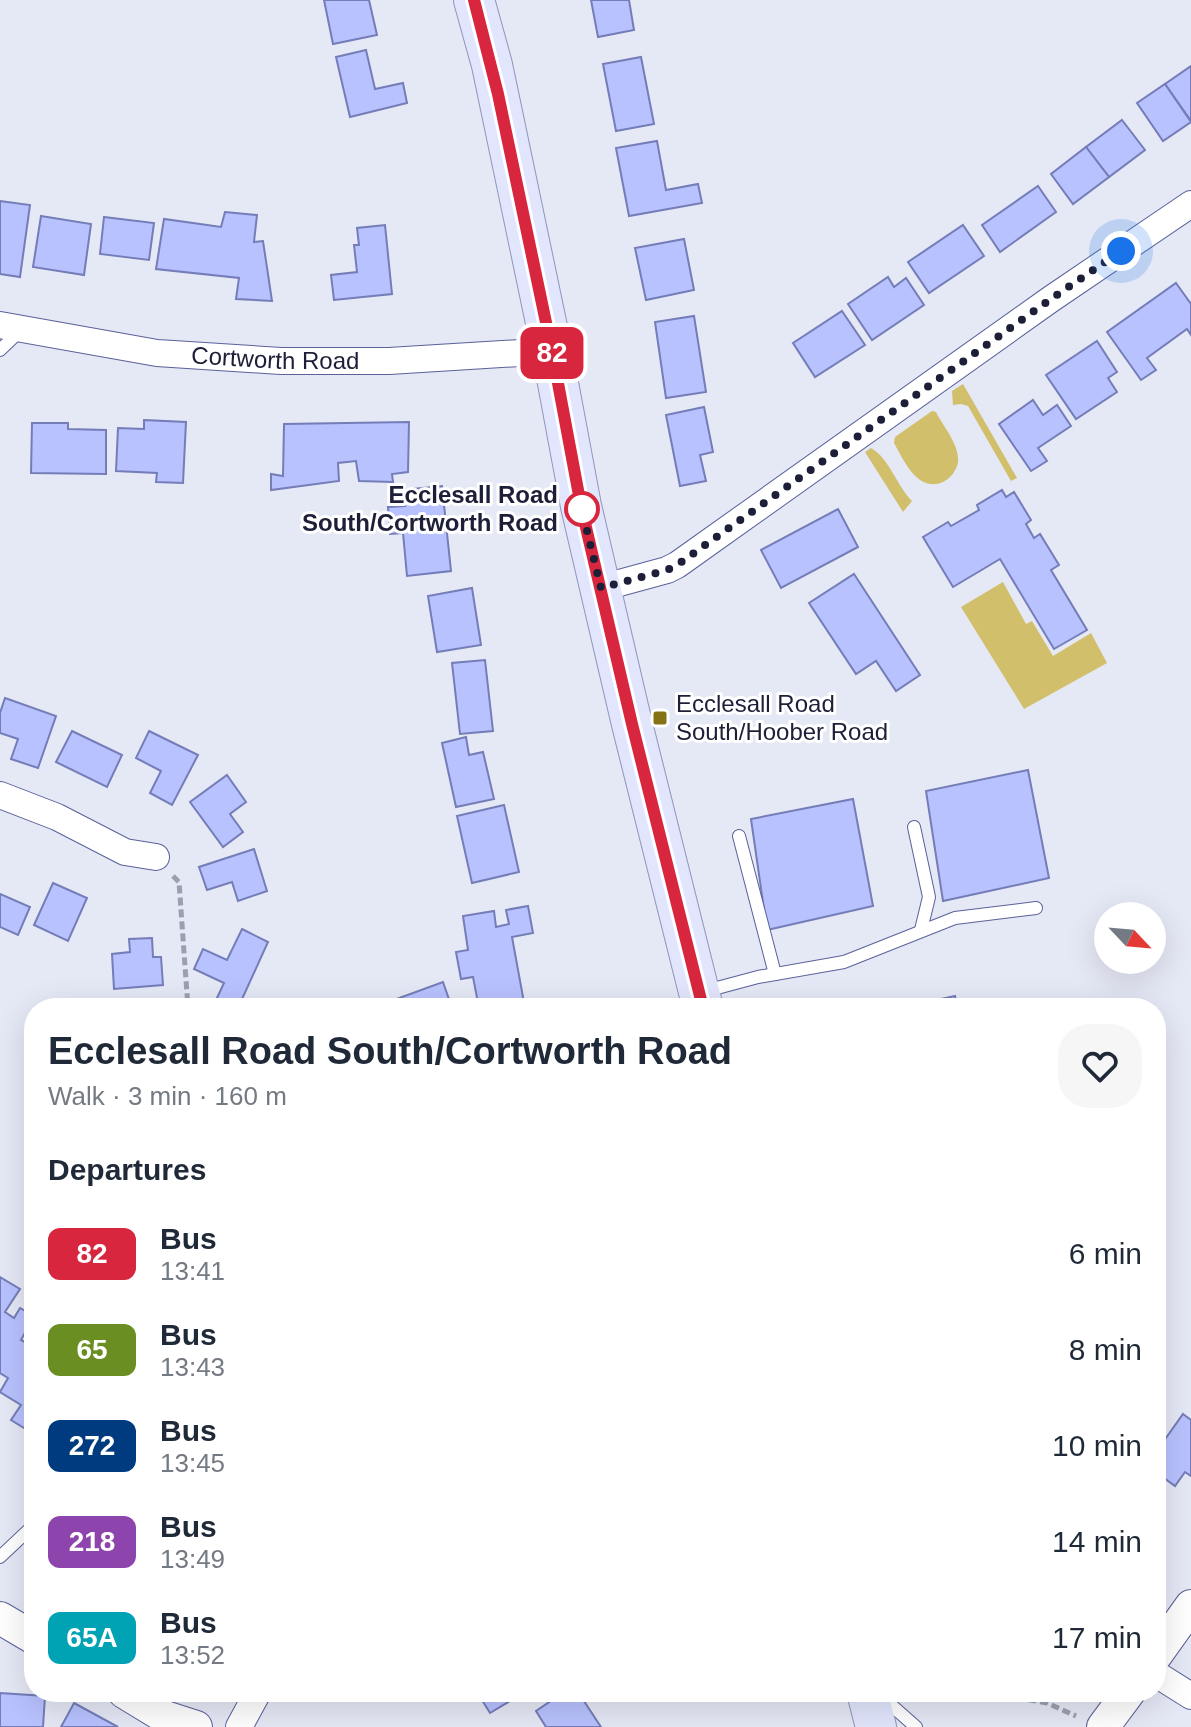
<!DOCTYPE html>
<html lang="en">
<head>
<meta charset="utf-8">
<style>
	body { margin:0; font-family:Helvetica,sans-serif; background:#f6f6f7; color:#1f2937; height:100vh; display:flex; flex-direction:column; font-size:30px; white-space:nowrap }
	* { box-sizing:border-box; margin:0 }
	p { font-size:26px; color:#747a83 }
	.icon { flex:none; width:44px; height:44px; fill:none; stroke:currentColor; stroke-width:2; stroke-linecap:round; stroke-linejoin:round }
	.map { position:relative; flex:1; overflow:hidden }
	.drawer { position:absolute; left:24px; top:998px; width:1142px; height:704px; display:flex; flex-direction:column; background:#fff; border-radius:32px; box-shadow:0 8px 32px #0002 }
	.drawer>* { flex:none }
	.badge { padding:0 16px; border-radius:12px; font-size:28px; line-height:52px }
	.needle { width:52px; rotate:116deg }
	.controls { position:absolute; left:1094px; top:902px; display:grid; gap:16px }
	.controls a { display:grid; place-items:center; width:72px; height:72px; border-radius:50%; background:#fff; box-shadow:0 8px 32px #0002; font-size:40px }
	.you { position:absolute; width:40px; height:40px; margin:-20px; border:6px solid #fff; border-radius:50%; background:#1a73e8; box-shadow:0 0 0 12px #1a73e833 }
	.map>.badge { position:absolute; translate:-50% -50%; box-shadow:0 0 0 4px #fff }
	h2 { padding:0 24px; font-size:30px; line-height:72px }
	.round { display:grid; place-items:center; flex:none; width:84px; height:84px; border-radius:32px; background:#f6f6f7 }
	.overview { display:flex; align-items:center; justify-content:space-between; height:136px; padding:0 24px }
	h1 { font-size:38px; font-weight:700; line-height:60px }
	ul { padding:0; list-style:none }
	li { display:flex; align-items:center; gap:24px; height:96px; padding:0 24px }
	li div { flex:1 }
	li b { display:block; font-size:30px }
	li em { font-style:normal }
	li .badge { min-width:88px; font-weight:700; text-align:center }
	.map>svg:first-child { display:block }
	.green { fill:#d2bf6b }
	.building { fill:#b8c2fe; stroke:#747db8; stroke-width:2 }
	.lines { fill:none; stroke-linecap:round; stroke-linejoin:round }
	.service-casing { stroke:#5a619a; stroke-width:14 }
	.minor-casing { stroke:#5a619a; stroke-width:28 }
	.tertiary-casing { stroke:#5a619a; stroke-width:34 }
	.primary-casing { stroke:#8f95b7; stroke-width:42 }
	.path { stroke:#9c9fb0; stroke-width:5; stroke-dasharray:8 4; stroke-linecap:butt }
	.service { stroke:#fff; stroke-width:12 }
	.minor { stroke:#fff; stroke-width:26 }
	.tertiary { stroke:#fff; stroke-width:32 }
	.primary { stroke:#e1e6fd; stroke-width:40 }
	.line-casing { stroke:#fff; stroke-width:18 }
	.line { stroke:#d7263d; stroke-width:12 }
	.walk { stroke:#1c1f37; stroke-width:8; stroke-dasharray:0 14.4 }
	.stop-dot { fill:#fff; stroke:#d7263d; stroke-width:4 }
	.poi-dot { fill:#857214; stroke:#fff; stroke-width:3 }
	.labels { text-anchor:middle; stroke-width:6; stroke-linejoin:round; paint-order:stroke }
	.street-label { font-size:24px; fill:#1c1f37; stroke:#fff }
	.stop-label { font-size:24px; font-weight:bold; fill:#1c1f37; stroke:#fff; text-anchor:end }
	.poi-label { font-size:24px; fill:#1c1f37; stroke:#fff; text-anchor:start }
</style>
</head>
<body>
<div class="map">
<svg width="1191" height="1727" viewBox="0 0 1191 1727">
	<rect width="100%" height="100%" fill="#e5e8f5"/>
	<g class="green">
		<polygon points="963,384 1017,478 1011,481 968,406 961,404 953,405 952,391"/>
		<path d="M932 411 936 412 938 416C945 428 960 447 958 462 957 470 950 479 943 482 918 493 904 461 894 443L895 437Z"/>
		<path d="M871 448C890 459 896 485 912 501L903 512 865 452Z"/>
		<polygon points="1003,582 1026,624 1032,621 1053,656 1091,633 1107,663 1024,709 961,607"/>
	</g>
	<g class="building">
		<polygon points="324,0 369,0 377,35 333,44"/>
		<polygon points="591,0 629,0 634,30 598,37"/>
		<polygon points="366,50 375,89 403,83 407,103 350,117 336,57"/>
		<polygon points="641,57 654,124 616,131 603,64"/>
		<polygon points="1191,66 1191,121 1165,84"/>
		<polygon points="1165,84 1191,122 1163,141 1137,103"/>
		<polygon points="1122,120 1145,150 1109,177 1086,147"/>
		<polygon points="657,141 666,190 698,184 702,203 629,216 616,148"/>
		<polygon points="1086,147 1109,177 1073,204 1051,174"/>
		<polygon points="1038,186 1056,212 1000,252 982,225"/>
		<polygon points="0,201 30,205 20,277 0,274"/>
		<polygon points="225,212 257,215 254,242 263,241 272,301 236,299 239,278 156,269 164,219 221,227"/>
		<polygon points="41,216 91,224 84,275 33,267"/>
		<polygon points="104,217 154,223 149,260 100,254"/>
		<polygon points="385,225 392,294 334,300 331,275 357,272 354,245 359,245 357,228"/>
		<polygon points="963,225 984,256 929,293 908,262"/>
		<polygon points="684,239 694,290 646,300 635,248"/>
		<polygon points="888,277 894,287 906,278 924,305 872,340 848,304"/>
		<polygon points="1176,283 1191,304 1191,335 1187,329 1147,358 1156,370 1141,380 1107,332"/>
		<polygon points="842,311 865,345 815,377 793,343"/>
		<polygon points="694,316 706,392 666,398 655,322"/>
		<polygon points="1097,341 1117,372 1108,378 1117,392 1076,419 1046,375"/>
		<polygon points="1033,400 1043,415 1057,405 1071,426 1038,448 1047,461 1031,471 999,424"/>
		<polygon points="704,407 713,452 700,455 706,481 680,486 666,415"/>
		<polygon points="144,420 186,422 183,483 156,482 157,473 116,471 118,428 144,429"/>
		<polygon points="409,422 408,472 392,474 393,482 359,481 356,461 338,463 339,481 271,490 271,474 283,476 284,424"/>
		<polygon points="32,423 68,423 68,429 106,430 106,474 31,473"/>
		<polygon points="442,486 451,571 407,576 403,533 390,534 388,507 405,506 403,490"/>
		<polygon points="1002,490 1006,497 1014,492 1031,520 1026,524 1034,538 1040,534 1059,565 1051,570 1087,630 1054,649 1000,559 953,587 923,537 948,522 951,526 979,510 977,505"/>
		<polygon points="838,509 858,547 781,588 761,550"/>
		<polygon points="854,574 920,675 896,691 876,661 856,674 809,603"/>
		<polygon points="472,588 481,645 437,652 428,596"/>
		<polygon points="485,660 493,731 460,734 452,663"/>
		<polygon points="5,698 56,716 38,768 11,759 18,739 0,733 0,713"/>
		<polygon points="72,731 122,755 107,787 56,762"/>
		<polygon points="149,731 198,755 172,805 150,793 161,771 136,758"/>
		<polygon points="466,737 469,755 483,752 494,799 456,807 442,743"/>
		<polygon points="1028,770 1049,878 943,901 926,791"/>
		<polygon points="227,775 246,802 230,814 243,832 223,847 190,802"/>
		<polygon points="853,799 873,906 767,930 751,819"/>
		<polygon points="504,805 519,872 472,883 457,816"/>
		<polygon points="254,849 267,891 238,901 232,882 207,890 199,867"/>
		<polygon points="53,883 87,898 68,941 34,925"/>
		<polygon points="0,894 30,907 18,935 0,927"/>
		<polygon points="528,906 533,933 512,937 525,1008 479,1008 473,977 461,979 456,952 468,950 463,916 494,911 496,927 509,924 506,910"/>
		<polygon points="242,929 268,942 238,1008 234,1008 216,1000 224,983 194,969 203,949 227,960"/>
		<polygon points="152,938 153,957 161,957 163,985 114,989 112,954 130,952 129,939"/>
		<polygon points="443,982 452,1008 372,1008"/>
		<polygon points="955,996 957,1008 923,1008 922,1003"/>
		<polygon points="0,1277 20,1289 5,1312 14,1318 20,1308 34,1316 21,1340 32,1346 34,1343 34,1449 26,1444 32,1433 11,1420 21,1405 0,1392 8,1378 0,1373"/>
		<polygon points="1183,1414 1191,1420 1191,1476 1185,1472 1175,1486 1156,1472 1156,1452"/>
		<polygon points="477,1692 525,1692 490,1713"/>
		<polygon points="564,1692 578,1692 601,1727 546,1727 536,1711"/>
		<polygon points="0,1693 45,1696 43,1727 0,1727"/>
		<polygon points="74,1703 118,1727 61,1727"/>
	</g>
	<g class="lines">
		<defs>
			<g id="service">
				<polyline points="0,350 21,330"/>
				<polyline points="914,827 929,897 921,930"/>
				<polyline points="739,836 775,974"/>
				<polyline points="702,992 758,977 844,962 955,918 1036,908"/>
				<polyline points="0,1557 34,1525"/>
				<polyline points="877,1698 890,1704 916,1727"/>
			</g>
			<g id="minor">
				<path id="s1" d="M0 325 157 353 281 361H389L552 351"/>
				<polyline points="601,588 667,570 677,565 1051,299 1191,204"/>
				<polyline points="0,795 57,817 125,852 156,857"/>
				<polyline points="1156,1674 1191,1696"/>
				<polyline points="239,1727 258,1692"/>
			</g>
			<g id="tertiary">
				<polyline points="0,1618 34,1638"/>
				<polyline points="1156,1655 1191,1606"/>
				<polyline points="124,1692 165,1717 196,1727"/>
				<polyline points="1103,1727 1129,1692"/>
			</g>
			<g id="primary">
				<polyline points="474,0 492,65 552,351 581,506 632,724 703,1008"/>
				<polyline points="867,1692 876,1727"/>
			</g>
		</defs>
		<use href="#service" class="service-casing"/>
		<use href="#minor" class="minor-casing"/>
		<use href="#tertiary" class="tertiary-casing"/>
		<use href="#primary" class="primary-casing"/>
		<g class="path">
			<polyline points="173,876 179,882 188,1008"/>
			<polyline points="910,1699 934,1692 985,1692 1047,1703 1076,1716"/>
		</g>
		<use href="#service" class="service"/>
		<use href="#minor" class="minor"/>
		<use href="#tertiary" class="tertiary"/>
		<use href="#primary" class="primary"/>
	</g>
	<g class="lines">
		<defs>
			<polyline id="line" points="474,0 498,94 552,351 581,506 632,724 703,1008"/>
		</defs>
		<use href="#line" class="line-casing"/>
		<use href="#line" class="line"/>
		<polyline class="walk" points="582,509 581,506 601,588 667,570 677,565 1051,299 1121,251"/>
	</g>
	<circle class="stop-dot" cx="582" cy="509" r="16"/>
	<rect class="poi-dot" x="652" y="710" width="16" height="16" rx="4"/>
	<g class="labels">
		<g class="street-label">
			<text dy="8" stroke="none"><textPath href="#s1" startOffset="278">Cortworth Road</textPath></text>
		</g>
		<g class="stop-label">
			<text x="558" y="503">Ecclesall Road<tspan x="558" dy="28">South/Cortworth Road</tspan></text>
		</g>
		<g class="poi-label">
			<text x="676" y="712">Ecclesall Road<tspan x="676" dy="28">South/Hoober Road</tspan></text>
		</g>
	</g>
</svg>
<div class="controls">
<a><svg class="needle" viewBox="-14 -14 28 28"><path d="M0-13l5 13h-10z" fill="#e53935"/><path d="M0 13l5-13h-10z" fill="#747a83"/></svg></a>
</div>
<div class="you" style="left:1121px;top:251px"></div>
<b class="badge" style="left:552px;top:353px;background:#d7263d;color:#fff">82</b>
<section class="drawer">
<div class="overview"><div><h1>Ecclesall Road South/Cortworth Road</h1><p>Walk · 3 min · 160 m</p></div><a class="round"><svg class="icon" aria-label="heart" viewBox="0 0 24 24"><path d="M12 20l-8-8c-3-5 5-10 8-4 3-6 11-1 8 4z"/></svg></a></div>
<h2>Departures</h2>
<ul>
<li><span class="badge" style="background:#d7263d;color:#fff">82</span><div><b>Bus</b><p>13:41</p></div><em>6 min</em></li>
<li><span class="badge" style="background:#6b8e23;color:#fff">65</span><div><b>Bus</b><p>13:43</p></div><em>8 min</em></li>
<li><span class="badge" style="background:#003b80;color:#fff">272</span><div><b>Bus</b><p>13:45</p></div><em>10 min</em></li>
<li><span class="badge" style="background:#8e44ad;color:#fff">218</span><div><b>Bus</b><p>13:49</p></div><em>14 min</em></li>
<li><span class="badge" style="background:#00a3b4;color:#fff">65A</span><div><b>Bus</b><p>13:52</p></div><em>17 min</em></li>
</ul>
</section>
</div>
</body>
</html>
